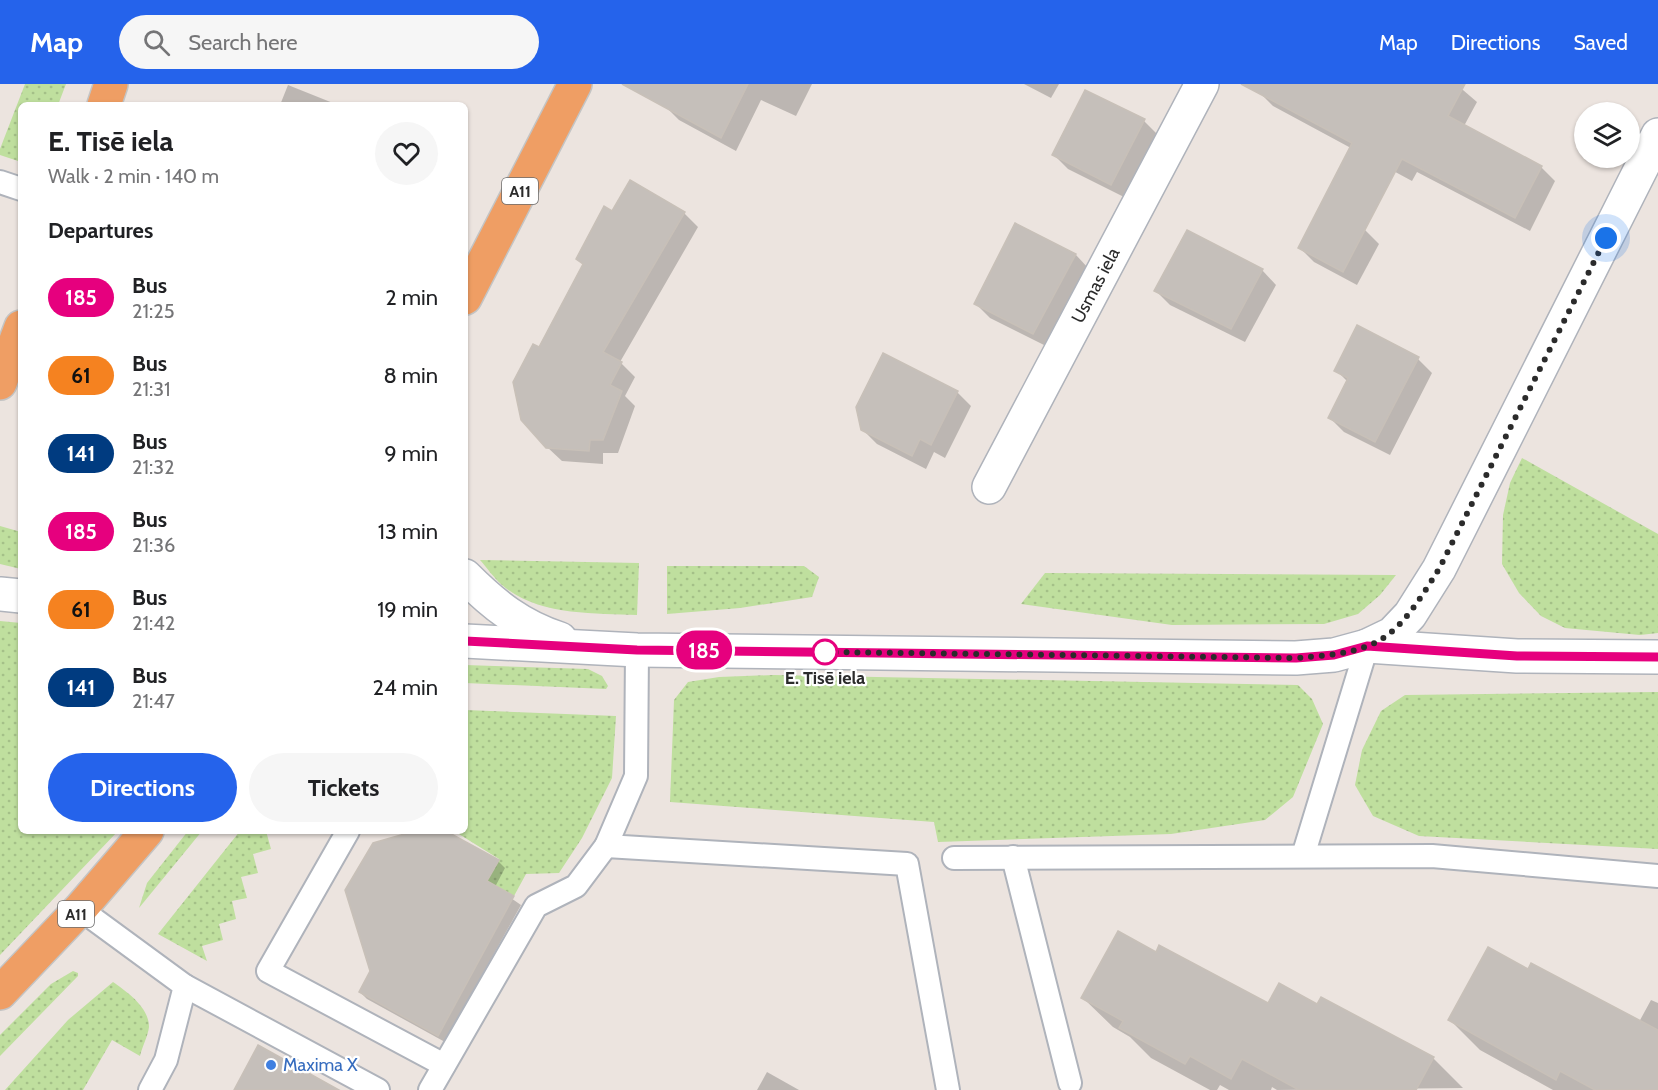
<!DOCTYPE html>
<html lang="en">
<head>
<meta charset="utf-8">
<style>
	body { margin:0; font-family:Cabin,sans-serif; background:#f6f6f6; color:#202124; height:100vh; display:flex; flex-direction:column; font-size:22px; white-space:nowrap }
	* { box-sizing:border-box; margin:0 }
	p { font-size:20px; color:#757577 }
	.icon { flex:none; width:33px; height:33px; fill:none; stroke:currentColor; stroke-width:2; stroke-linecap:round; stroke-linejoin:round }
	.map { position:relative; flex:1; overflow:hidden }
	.details { position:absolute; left:18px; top:18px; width:450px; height:732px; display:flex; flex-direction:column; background:#fff; border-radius:9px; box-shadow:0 2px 4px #0004 }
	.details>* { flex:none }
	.badge { padding:0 12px; border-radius:20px; font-size:21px; line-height:39px }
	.buttons { position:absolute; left:1574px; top:18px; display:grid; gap:12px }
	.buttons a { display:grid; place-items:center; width:66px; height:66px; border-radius:50%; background:#fff; box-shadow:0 2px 4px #0004; font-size:30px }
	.you { position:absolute; width:30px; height:30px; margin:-15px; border:4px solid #fff; border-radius:50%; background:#1a73e8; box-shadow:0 0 0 9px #1a73e833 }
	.map>.badge { position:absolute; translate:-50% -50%; box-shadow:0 0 0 3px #fff }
	h2 { padding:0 30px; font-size:22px; line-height:54px }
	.round { display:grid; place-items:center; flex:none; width:63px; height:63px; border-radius:32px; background:#f6f6f6 }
	.summary { display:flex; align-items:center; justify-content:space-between; height:102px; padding:0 30px }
	h1 { font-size:28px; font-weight:800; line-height:45px }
	.action { display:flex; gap:12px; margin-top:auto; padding:12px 30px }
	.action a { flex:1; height:69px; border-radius:36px; background:#2563eb; color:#fff; font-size:24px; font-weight:800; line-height:69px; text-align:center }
	.action a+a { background:#f6f6f6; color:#202124 }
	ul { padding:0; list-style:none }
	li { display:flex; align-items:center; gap:18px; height:78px; padding:0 30px }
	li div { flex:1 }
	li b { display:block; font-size:22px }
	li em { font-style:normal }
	li .badge { min-width:66px; font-weight:700; text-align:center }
	header { display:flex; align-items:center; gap:36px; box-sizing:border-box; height:84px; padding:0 30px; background:#2563eb; color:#fff }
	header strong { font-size:28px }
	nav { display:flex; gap:33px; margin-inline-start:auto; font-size:21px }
	.search { width:420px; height:54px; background:#f6f6f6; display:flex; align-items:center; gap:15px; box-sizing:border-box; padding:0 21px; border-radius:33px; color:#757577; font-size:22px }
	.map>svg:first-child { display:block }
	.grass { fill:url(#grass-dots) }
	.shadow { fill:#0003 }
	.building { fill:#c5bfba; stroke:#c8c0b8; stroke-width:1.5 }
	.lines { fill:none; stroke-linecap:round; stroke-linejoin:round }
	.service-casing { stroke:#afb3bb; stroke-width:26 }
	.minor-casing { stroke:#afb3bb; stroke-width:36 }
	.trunk-casing { stroke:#c4c4c4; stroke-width:36 }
	.service { stroke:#fff; stroke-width:22 }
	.minor { stroke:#fff; stroke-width:33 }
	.trunk { stroke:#ef9e64; stroke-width:33 }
	.line-casing { stroke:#fff; stroke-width:14 }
	.line { stroke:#e6007e; stroke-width:9 }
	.walk { stroke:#2b2b2b; stroke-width:6; stroke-dasharray:0 10.8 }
	.stop-dot { fill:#fff; stroke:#e6007e; stroke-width:3 }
	.shop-dot { fill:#3f7fe0; stroke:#fff; stroke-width:2 }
	.labels { text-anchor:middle; stroke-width:4.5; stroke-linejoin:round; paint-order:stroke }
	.shield { fill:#fff; stroke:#6b6b6b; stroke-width:1.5 }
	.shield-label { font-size:16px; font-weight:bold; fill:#2b2b2b }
	.street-label { font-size:18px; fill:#2b2b2b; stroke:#fff }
	.stop-label { font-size:18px; font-weight:bold; fill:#2b2b2b; stroke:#fff }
	.shop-label { font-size:18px; fill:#366cbe; stroke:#fff; text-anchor:start }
</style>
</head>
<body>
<header>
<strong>Map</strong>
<div class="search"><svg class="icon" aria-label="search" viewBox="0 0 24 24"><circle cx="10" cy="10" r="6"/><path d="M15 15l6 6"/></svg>Search here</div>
<nav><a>Map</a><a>Directions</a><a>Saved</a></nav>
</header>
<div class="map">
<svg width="1658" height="1006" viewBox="0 0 1658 1006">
	<defs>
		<pattern id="grass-dots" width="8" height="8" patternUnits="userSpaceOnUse" patternTransform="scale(1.5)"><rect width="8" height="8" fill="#bfdf9e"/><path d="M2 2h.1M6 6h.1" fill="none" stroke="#a4c088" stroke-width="1.8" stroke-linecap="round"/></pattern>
	</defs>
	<rect width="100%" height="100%" fill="#ece4df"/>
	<g class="grass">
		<polygon points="25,0 66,0 58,21 21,21 21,78 0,71 0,65"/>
		<polygon points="1522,374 1658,450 1658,549 1640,551 1565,544 1541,532 1519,509 1502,480 1503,431 1510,399"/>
		<polygon points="0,442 21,448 21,485 0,480"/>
		<path d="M480 476 639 479 637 531C594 529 538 532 502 501 494 494 487 484 480 476Z"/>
		<polygon points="667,482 804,482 819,493 812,513 740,524 667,530"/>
		<polygon points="1045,489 1396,491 1380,511 1358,530 1324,540 1172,541 1021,520"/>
		<polygon points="0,537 21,539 21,747 118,747 0,871"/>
		<polygon points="465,581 588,585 602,592 608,602 606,605 465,599"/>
		<polygon points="774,591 1298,601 1312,615 1323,640 1293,713 1265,736 1171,750 938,758 934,738 670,718 674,616 688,598 719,593"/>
		<polygon points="1658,608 1658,765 1419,752 1373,732 1355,701 1362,666 1381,627 1405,611"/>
		<polygon points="465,626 616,632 612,694 582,754 559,789 526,790 514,812 487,797 499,775 454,747 465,747"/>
		<polygon points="188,747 202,747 139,824 147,799"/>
		<polygon points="240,747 266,747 271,765 253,770 258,789 241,793 247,814 232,817 236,835 219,840 223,856 202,862 207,877 158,850"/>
		<polygon points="73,887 78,889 78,892 0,972 0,951 51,900"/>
		<path d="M113 898C127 908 149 923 149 943 148 952 142 963 140 972L112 956 83 1006H5L68 936Z"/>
	</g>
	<g class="shadow">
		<polygon points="677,0 812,0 796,32 761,16 736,67 679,36 665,22"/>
		<polygon points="1024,0 1059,0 1051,14"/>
		<polygon points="1263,0 1456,0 1477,18 1464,42 1541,83 1555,97 1530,147 1417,88 1412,97 1273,22 1259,8"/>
		<polygon points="288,1 338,21 280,21"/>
		<polygon points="1144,37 1158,51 1126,114 1068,85 1054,71"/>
		<polygon points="613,129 684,129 698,143 620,278 635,293 625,312 635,322 618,369 603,369 603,380 562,377 547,363 539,265 584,182 578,175"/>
		<polygon points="1015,141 1076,171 1090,186 1048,263 990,234 976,220"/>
		<polygon points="1365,146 1379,160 1357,201 1314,178 1300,164"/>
		<polygon points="1262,186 1276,201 1245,258 1170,221 1156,207"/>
		<polygon points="1418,275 1432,289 1390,371 1344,348 1329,333 1348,298 1336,286"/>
		<polygon points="957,308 971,322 945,374 934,368 926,385 877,360 862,345"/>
		<polygon points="421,747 443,747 498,777 505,784 495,803 521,821 445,958 367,915 360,908 372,887"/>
		<polygon points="1156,870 1269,921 1318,922 1433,974 1463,1004 1277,1006 1272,1003 1271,1006 1229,1006 1220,1001 1217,1006 1210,1006 1151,974 1130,953 1113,943 1083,914"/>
		<polygon points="1528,887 1639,938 1651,916 1658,919 1658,1006 1553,1006 1480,966 1450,936"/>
		<polygon points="767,988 799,1006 757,1006"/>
	</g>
	<g class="building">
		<polygon points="622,0 748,0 721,54"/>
		<polygon points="1241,0 1465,0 1448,32 1542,82 1515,134 1402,75 1343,188 1298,164 1352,59"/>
		<polygon points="1085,6 1145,35 1111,101 1052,71"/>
		<polygon points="630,96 685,128 603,268 622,278 610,301 622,307 603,356 590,356 589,367 546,364 521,336 513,298 533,260 539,263 583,180 576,175 604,122 612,127"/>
		<polygon points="1015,139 1076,170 1033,250 974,220"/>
		<polygon points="1187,146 1263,185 1231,245 1154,207"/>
		<polygon points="1357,241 1419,273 1375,358 1328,334 1348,294 1334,287"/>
		<polygon points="883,269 958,307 931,361 920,355 912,372 861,346 856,323"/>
		<polygon points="415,747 446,747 499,776 487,797 514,812 438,952 359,908 370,887 345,806 373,759"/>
		<polygon points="1118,847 1156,868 1159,861 1268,919 1279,899 1317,920 1321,913 1434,973 1416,1006 1299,1006 1242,975 1231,995 1190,972 1185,980 1119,944 1123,937 1081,914"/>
		<polygon points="1488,863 1528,885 1531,879 1658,946 1658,1006 1595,1006 1560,987 1556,996 1448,936"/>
		<polygon points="258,961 339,1006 234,1006"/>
	</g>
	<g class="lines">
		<defs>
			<g id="service">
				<polyline points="0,98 21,105"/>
				<polyline points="637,566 636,692 606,762 907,780 948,1006"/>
				<polyline points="348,747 268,887 444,981"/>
				<polyline points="1303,772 1367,562"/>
				<polyline points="1013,773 1070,999"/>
				<polyline points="954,774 1432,772 1658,792"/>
				<polyline points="80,825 185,902 166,976 150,1006"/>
				<polyline points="185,902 378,1006"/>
				<polyline points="430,1006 536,822 576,802 606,762"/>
			</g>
			<g id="minor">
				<path id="s1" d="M989 403 1202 0"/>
				<path d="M465 492C494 521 520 542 560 555"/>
				<polyline points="0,510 21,512"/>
				<polyline points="465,557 637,566 1296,574 1334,571 1367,562 1517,572 1658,573"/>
				<polyline points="1367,562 1392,550 1410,531 1439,485 1658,51"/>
			</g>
			<g id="trunk">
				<polyline points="104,21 111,0"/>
				<polyline points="465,214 575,0"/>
				<polyline points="0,299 21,243"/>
				<polyline points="0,909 80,825 147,747"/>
			</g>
		</defs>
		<use href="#service" class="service-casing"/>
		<use href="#minor" class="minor-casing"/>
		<use href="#trunk" class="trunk-casing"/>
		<use href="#service" class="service"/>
		<use href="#minor" class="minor"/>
		<use href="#trunk" class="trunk"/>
	</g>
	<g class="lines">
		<defs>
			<polyline id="line" points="465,557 637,566 1296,574 1334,571 1367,562 1517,572 1658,573"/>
		</defs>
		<use href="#line" class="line-casing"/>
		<use href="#line" class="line"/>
		<path class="walk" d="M825 568 1296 574C1382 568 1394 557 1439 485L1606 154"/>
	</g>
	<circle class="stop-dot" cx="825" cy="568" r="12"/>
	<circle class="shop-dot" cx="271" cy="981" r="6"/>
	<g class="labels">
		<g class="shield">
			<rect x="502" y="94" width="36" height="26" rx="4.5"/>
			<rect x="58" y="817" width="36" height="26" rx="4.5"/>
		</g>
		<g class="shield-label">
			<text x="520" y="113">A11</text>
			<text x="76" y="836">A11</text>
		</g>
		<g class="street-label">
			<text dy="6" stroke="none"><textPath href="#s1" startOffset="228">Usmas iela</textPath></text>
		</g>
		<g class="stop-label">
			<text x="825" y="600">E. Tisē iela</text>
		</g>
		<g class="shop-label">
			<text x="283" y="987">Maxima X</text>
		</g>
	</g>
</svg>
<div class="buttons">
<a><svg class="icon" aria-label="layers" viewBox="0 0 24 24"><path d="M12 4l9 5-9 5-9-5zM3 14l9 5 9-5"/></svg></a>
</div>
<div class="you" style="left:1606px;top:154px"></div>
<b class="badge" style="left:704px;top:566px;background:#e6007e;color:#fff">185</b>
<section class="details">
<div class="summary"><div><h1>E. Tisē iela</h1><p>Walk · 2 min · 140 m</p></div><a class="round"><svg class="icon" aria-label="heart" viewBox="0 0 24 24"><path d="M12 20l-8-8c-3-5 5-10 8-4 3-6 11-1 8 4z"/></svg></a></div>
<h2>Departures</h2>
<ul>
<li><span class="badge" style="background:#e6007e;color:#fff">185</span><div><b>Bus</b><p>21:25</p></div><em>2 min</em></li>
<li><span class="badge" style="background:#f58220;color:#111">61</span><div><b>Bus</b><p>21:31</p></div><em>8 min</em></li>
<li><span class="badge" style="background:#003b80;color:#fff">141</span><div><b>Bus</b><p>21:32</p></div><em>9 min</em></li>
<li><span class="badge" style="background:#e6007e;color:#fff">185</span><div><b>Bus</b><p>21:36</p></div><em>13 min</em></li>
<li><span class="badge" style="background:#f58220;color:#111">61</span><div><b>Bus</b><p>21:42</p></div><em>19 min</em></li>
<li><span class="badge" style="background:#003b80;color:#fff">141</span><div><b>Bus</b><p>21:47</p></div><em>24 min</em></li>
</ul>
<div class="action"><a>Directions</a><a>Tickets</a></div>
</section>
</div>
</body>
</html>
